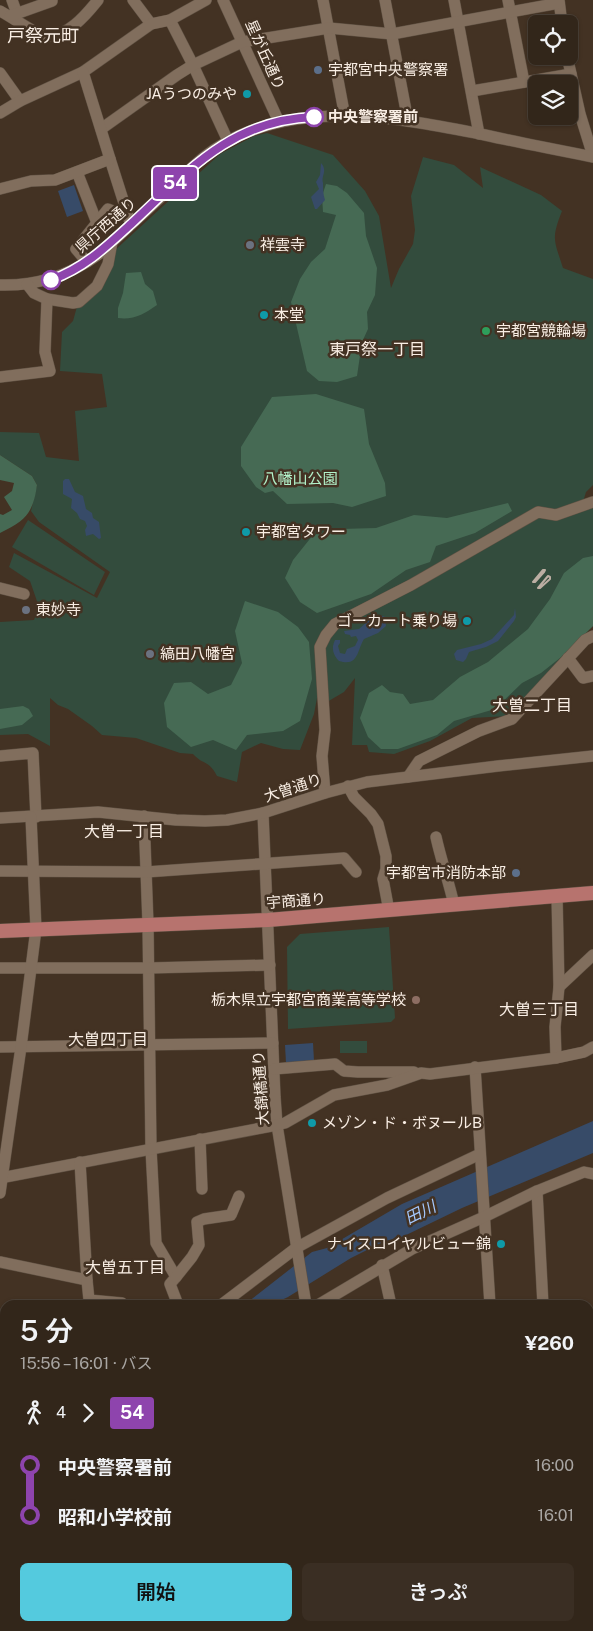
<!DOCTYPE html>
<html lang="ja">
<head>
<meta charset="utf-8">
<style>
	body { margin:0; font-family:"Public Sans","Noto Sans JP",sans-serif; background:#3a2e23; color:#f1f3f6; height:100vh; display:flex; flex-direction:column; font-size:19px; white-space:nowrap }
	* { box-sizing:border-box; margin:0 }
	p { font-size:16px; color:#a8a5a2 }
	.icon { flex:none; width:28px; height:28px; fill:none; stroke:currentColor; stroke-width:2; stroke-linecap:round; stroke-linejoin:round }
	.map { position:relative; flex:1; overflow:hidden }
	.sheet { position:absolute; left:0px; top:1300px; width:594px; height:331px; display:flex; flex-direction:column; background:#32261a; border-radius:15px 15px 0 0; box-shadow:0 1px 4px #0004,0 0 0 1px #4d4339 }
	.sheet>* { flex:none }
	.badge { padding:0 10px; border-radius:4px; font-size:18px; line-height:32px }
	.tools { position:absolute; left:528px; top:15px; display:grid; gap:10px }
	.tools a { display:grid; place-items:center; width:50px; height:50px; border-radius:8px; background:#32261a; box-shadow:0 1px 4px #0004,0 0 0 1px #4d4339; font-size:25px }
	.map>.badge { position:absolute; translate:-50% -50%; box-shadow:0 0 0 2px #fff }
	.legs { display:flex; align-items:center; gap:8px; height:55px; padding:0 20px; font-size:16px }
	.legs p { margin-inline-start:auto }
	.head { display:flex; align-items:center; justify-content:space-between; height:85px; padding:0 20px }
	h1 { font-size:28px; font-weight:600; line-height:38px }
	.action { display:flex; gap:10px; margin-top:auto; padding:10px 20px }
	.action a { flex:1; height:58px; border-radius:8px; background:#54cade; color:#111; font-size:20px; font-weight:600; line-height:58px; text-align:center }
	.action a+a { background:#3a2e23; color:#f1f3f6 }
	ul { padding:0 20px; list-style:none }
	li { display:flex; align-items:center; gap:18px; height:50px; font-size:19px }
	li i { display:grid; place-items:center; width:8px; height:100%; margin:0 6px; background:currentColor }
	li i::after { content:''; width:12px; height:12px; margin:-6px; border:4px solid; border-radius:50%; background:#32261a }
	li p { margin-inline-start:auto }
	li:first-child i { background:linear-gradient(#0000 50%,currentColor 0) }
	li:last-child i { background:linear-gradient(currentColor 50%,#0000 0) }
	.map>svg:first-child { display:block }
	.green { fill:#334c3d }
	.forest { fill:#466a54 }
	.water { fill:#374b68 }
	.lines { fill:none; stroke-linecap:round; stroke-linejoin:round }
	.stream { stroke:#374b68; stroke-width:2 }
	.minor-casing { stroke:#5f5143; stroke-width:12 }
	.major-casing { stroke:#5f5143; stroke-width:15 }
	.minor { stroke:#816e5d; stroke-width:11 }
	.major { stroke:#b7736e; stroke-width:14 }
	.rail { stroke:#bcaea3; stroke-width:2 }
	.line-1-casing { stroke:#fff; stroke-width:11 }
	.line-1 { stroke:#8e44ad; stroke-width:8 }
	.service-dot { fill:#5c6f8a; stroke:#433223; stroke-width:2 }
	.culture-dot { fill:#0f9aa8; stroke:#433223; stroke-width:2 }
	.stop-1-dot { fill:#fff; stroke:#8e44ad; stroke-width:2.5 }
	.worship-dot { fill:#6b7280; stroke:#433223; stroke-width:2 }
	.leisure-dot { fill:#2e9e5b; stroke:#433223; stroke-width:2 }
	.education-dot { fill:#8d6e63; stroke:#433223; stroke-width:2 }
	.labels { text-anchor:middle; stroke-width:5; stroke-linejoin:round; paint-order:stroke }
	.street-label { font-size:15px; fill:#f9eee4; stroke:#433223 }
	.poi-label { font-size:15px; fill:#f9eee4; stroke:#433223; text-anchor:start }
	.stop-label { font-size:15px; font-weight:bold; fill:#f9eee4; stroke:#433223; text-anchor:start }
	.park-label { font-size:15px; fill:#b2f2ca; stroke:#433223 }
	.neighbourhood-label { font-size:16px; fill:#f9eee4; stroke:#433223 }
	.water-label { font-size:16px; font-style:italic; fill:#a3c7fd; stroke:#433223 }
	.quarter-label { font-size:18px; fill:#f9eee4; stroke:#433223 }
</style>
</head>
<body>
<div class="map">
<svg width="593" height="1631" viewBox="0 0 593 1631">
	<rect width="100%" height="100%" fill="#433223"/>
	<g class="green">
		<path d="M267 133 333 155 365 191 379 216 391 288 399 269 413 244 415 230 411 196 423 157 454 165 483 188 480 167 541 195 562 211C551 239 554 240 563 268L593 279V485L586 492 583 502 593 505V626L583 634 509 716 472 718 430 741 394 754 369 752 367 745H352L355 678 344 692 327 702 317 698 314 714 300 750 283 749 261 743 242 752 237 782 217 776C208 759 204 766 193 754L180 753 136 738 102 735 92 726 68 709 58 705 50 698V746L28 734 0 735V622L34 620 39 607 30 581 9 567 14 553 97 598 110 572 39 522 31 511 37 485 32 476 0 455V432L39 433 46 457 79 461 75 411 107 407 102 374 60 371 62 332 73 321 78 303 100 287 114 251 220 154 254 136Z"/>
		<polygon points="28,520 105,572 94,595 12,547"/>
		<polygon points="389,927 395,1018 391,1022 288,1029 287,947 300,934"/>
		<rect x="340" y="1041" width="27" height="12"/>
	</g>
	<g class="forest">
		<polygon points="326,184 337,186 347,193 364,213 366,236 377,268 375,295 367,312 368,329 362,342 357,376 337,382 319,381 307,371 291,302 300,279 311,262 325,249 336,215 323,212 322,196"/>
		<path d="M141 272 145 284 153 291 157 305C144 314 134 320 118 318V308L123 293 126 273Z"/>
		<polygon points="316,394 364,409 369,444 385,483 386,496 352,507 333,503 287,504 273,491 265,493 256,487 241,466 241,447 272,397"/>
		<path d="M0 455 32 476 37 485C33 514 25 521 0 533V514L3 515 12 510 4 497 12 491 14 483 0 480Z"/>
		<polygon points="508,503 512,511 475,533 436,546 430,562 406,570 371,594 317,613 300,602 285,578 293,560 313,535 341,529 376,528 414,515 447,518"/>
		<polygon points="593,556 593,626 565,654 541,673 522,683 495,709 454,721 437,735 398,749 381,749 368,737 360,718 369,693 382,685 390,692 403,694 410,704 433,700 460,677 488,662 528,629 550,599 564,573 583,558"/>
		<polygon points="245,601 278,612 298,627 309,642 312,679 300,721 283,731 247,735 236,750 213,740 191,747 167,727 164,703 174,683 191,682 208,694 231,685 242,663 235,631"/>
		<polygon points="23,706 29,709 33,716 22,725 0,729 0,709"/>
	</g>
	<g class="water">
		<path d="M321 163C328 171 321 175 323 183 323 189 323 194 325 200L317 209H315L311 197 319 189 316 182 320 175Z"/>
		<polygon points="74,185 83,211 67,217 58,191"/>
		<polygon points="65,479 69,479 75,492 83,496 86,509 92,513 93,518 99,522 101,538 99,539 93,534 86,536 85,530 87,526 85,521 80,519 77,513 71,508 72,499 63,494 63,481"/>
		<polygon points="515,608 516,617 514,621 498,641 486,647 469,652 466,659 463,662 456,660 454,654 457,650 481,644 492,639 514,615"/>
		<path d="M380 615 385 617 386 626 378 633 364 639C357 650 359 667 339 661 333 655 331 648 335 640H340V643L338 646 340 653 345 654 347 649 355 646 358 640 356 636 351 637 350 635 345 634 344 631 359 629 369 620Z"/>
		<polygon points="313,1043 314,1061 286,1063 285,1045"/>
		<polygon points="593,1121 593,1153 462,1208 402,1237 385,1241 351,1258 288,1297 271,1305 244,1305 312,1252 327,1248 402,1204"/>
	</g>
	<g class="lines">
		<polyline class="stream" points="141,1626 143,1631"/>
		<defs>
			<g id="minor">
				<polyline points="12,0 17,14"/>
				<polyline points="133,0 151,24"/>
				<polyline points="223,0 279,122"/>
				<polyline points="323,0 345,117"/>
				<polyline points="385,0 408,121"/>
				<polyline points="454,0 479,134"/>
				<polyline points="508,0 524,82"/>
				<polyline points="559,0 562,24"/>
				<path d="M0 11C8 15 38 35 44 36 66 39 86 15 98 0"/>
				<polyline points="10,16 52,1 52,0"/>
				<polyline points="170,20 193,65 228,141"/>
				<polyline points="567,56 580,114 593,156"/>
				<polyline points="0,73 20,101"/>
				<polyline points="472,91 571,74"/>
				<polyline points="0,113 20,101 83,72 151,24 170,20 206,0"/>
				<polyline points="101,129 177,75 193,65 242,42 329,28 392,34 559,3"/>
				<polyline points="110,159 130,222"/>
				<polyline points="77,172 97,223"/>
				<polyline points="0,189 31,181 55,180 110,159 83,72"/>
				<polyline points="87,262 76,249 108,209 128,217"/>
				<path d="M0 285C37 286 69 276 99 254 124 231 149 208 174 185 188 171 203 156 220 146 297 98 401 118 485 135 521 143 557 150 593 157"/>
				<polyline points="47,299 73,303 79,302 97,286 108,264 112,242"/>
				<polyline points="0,377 50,371 45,352 47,299 34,293 27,284"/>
				<polyline points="0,588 24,594"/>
				<polyline points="568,658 583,678 593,676"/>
				<polyline points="0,756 33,753 36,817"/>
				<polyline points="408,777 419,761 479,731 512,719 585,640 593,636"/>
				<polyline points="348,786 354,797 371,814 378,824 386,856 386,869 383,879 389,911"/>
				<polyline points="325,793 322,756 325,730 320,647 326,635 335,624 411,585 538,512 556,515 593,502"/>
				<polyline points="263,813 275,1097 277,1125 306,1305"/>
				<polyline points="144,816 148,924 151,1149 156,1243 176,1277 170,1284 178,1305"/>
				<polyline points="0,818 98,812 176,820 205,821 227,820 263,813 325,793 367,782 498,766 593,756"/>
				<path d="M436 837C441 860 449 882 454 905"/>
				<polyline points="0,871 146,872 344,858 356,872"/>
				<polyline points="0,968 149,968 270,965"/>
				<polyline points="559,987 593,955"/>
				<polyline points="0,1047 273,1043"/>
				<polyline points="556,1058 555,1027 559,987 557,896"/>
				<polyline points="475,1067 490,1305"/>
				<polyline points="274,1069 335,1064 344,1071 358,1072 414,1072"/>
				<polyline points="200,1139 202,1189"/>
				<polyline points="0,1178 277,1125 285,1123 334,1095 387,1085 421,1073 430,1074 556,1058 584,1052 593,1047"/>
				<polyline points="537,1191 543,1305"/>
				<polyline points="0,1193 21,1047 36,929 31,817"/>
				<polyline points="0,1262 87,1280 80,1162"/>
				<polyline points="382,1265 391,1305"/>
				<polyline points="176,1277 192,1257 199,1245 197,1222 204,1219 231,1215 239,1196"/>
				<polyline points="87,1280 89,1300 122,1303"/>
				<polyline points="221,1305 296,1248 387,1198 480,1154"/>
				<polyline points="318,1305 412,1249 484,1217 537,1191 584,1172 593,1174"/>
				<polyline points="589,1322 593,1322"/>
				<polyline points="0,1332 5,1335"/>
				<polyline points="0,1385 5,1386"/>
				<polyline points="0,1406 5,1408"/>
				<polyline points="589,1486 593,1486"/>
				<polyline points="5,1573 0,1591 5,1617"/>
				<polyline points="589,1615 593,1615"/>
				<polyline points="7,1626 7,1631"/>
				<polyline points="114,1626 121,1631"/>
				<polyline points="353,1626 354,1631"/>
				<polyline points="64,1631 64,1626"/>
				<polyline points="386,1631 387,1626"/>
				<polyline points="430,1631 439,1626"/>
			</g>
			<polyline id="major" points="0,931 268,920 593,893"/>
		</defs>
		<use href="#minor" class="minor-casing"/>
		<use href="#major" class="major-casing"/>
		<use href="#minor" class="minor"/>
		<use href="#major" class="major"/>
		<g class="rail">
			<polygon points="543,570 545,570 544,572 535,582 533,582"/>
			<polygon points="548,576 550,577 550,579 540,588 538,588"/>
		</g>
	</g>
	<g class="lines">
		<defs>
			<path id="line-1" d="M51 280C84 268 106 247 131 224 188 171 231 120 314 117"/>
		</defs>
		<use href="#line-1" class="line-1-casing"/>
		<use href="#line-1" class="line-1"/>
	</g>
	<g class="service-dot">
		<circle cx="318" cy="70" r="5"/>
		<circle cx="516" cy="873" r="5"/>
	</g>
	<g class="culture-dot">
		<circle cx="247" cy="94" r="5"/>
		<circle cx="264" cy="315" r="5"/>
		<circle cx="246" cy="532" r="5"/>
		<circle cx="467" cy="621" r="5"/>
		<circle cx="312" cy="1123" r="5"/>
		<circle cx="501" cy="1244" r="5"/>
	</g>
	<g class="stop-1-dot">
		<circle cx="314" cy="117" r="9"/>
		<circle cx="51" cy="280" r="9"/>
	</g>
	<g class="worship-dot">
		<circle cx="250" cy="245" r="5"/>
		<circle cx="26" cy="610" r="5"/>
		<circle cx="150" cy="654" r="5"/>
	</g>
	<circle class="leisure-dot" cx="486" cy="331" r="5"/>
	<circle class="education-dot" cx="416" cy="1000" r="5"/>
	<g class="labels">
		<g class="street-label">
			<text transform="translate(265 55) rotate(66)" y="5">星が丘通り</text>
			<text transform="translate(106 225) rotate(-41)" y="5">県庁西通り</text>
			<text transform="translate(293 788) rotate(-18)" y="5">大曽通り</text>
			<text transform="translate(296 901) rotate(-4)" y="5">宇商通り</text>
			<text transform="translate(261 1088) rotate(-94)" y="5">大錦橋通り</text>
		</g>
		<g class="poi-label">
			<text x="328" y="75">宇都宮中央警察署</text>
			<text x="237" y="99" text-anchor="end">JAうつのみや</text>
			<text x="260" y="250">祥雲寺</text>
			<text x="274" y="320">本堂</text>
			<text x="496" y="336">宇都宮競輪場</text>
			<text x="256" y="537">宇都宮タワー</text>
			<text x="36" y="615">東妙寺</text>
			<text x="457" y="626" text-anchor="end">ゴーカート乗り場</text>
			<text x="160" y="659">縞田八幡宮</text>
			<text x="506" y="878" text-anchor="end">宇都宮市消防本部</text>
			<text x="406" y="1005" text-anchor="end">栃木県立宇都宮商業高等学校</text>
			<text x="322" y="1128">メゾン・ド・ボヌールB</text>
			<text x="491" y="1249" text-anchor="end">ナイスロイヤルビュー錦</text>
		</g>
		<g class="stop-label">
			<text x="328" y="122">中央警察署前</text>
		</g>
		<g class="park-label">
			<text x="300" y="484">八幡山公園</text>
		</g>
		<g class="neighbourhood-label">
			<text x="377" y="355">東戸祭一丁目</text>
			<text x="532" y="711">大曽二丁目</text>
			<text x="124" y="837">大曽一丁目</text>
			<text x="539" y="1015">大曽三丁目</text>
			<text x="108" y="1045">大曽四丁目</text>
			<text x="125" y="1273">大曽五丁目</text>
		</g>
		<g class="water-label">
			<text transform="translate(420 1212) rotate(-26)" y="6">田川</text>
		</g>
		<g class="quarter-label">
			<text x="43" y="42">戸祭元町</text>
		</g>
	</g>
</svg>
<div class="tools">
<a><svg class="icon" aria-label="locate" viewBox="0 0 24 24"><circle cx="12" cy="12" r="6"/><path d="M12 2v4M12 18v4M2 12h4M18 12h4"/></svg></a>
<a><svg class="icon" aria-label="layers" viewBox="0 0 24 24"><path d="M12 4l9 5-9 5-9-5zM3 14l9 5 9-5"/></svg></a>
</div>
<b class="badge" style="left:175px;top:183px;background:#8e44ad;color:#fff">54</b>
<section class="sheet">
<div class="head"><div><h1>5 分</h1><p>15:56 – 16:01 · バス</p></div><b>¥260</b></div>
<div class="legs"><svg class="icon" aria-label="walk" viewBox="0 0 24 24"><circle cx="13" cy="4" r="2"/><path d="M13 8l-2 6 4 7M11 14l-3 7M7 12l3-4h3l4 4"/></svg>4<svg class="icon" aria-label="forward" viewBox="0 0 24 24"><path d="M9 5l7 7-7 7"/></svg><b class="badge" style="background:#8e44ad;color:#fff">54</b></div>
<ul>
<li><i style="color:#8e44ad"></i><b>中央警察署前</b><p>16:00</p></li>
<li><i style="color:#8e44ad"></i><b>昭和小学校前</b><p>16:01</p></li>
</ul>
<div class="action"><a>開始</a><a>きっぷ</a></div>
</section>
</div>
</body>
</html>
